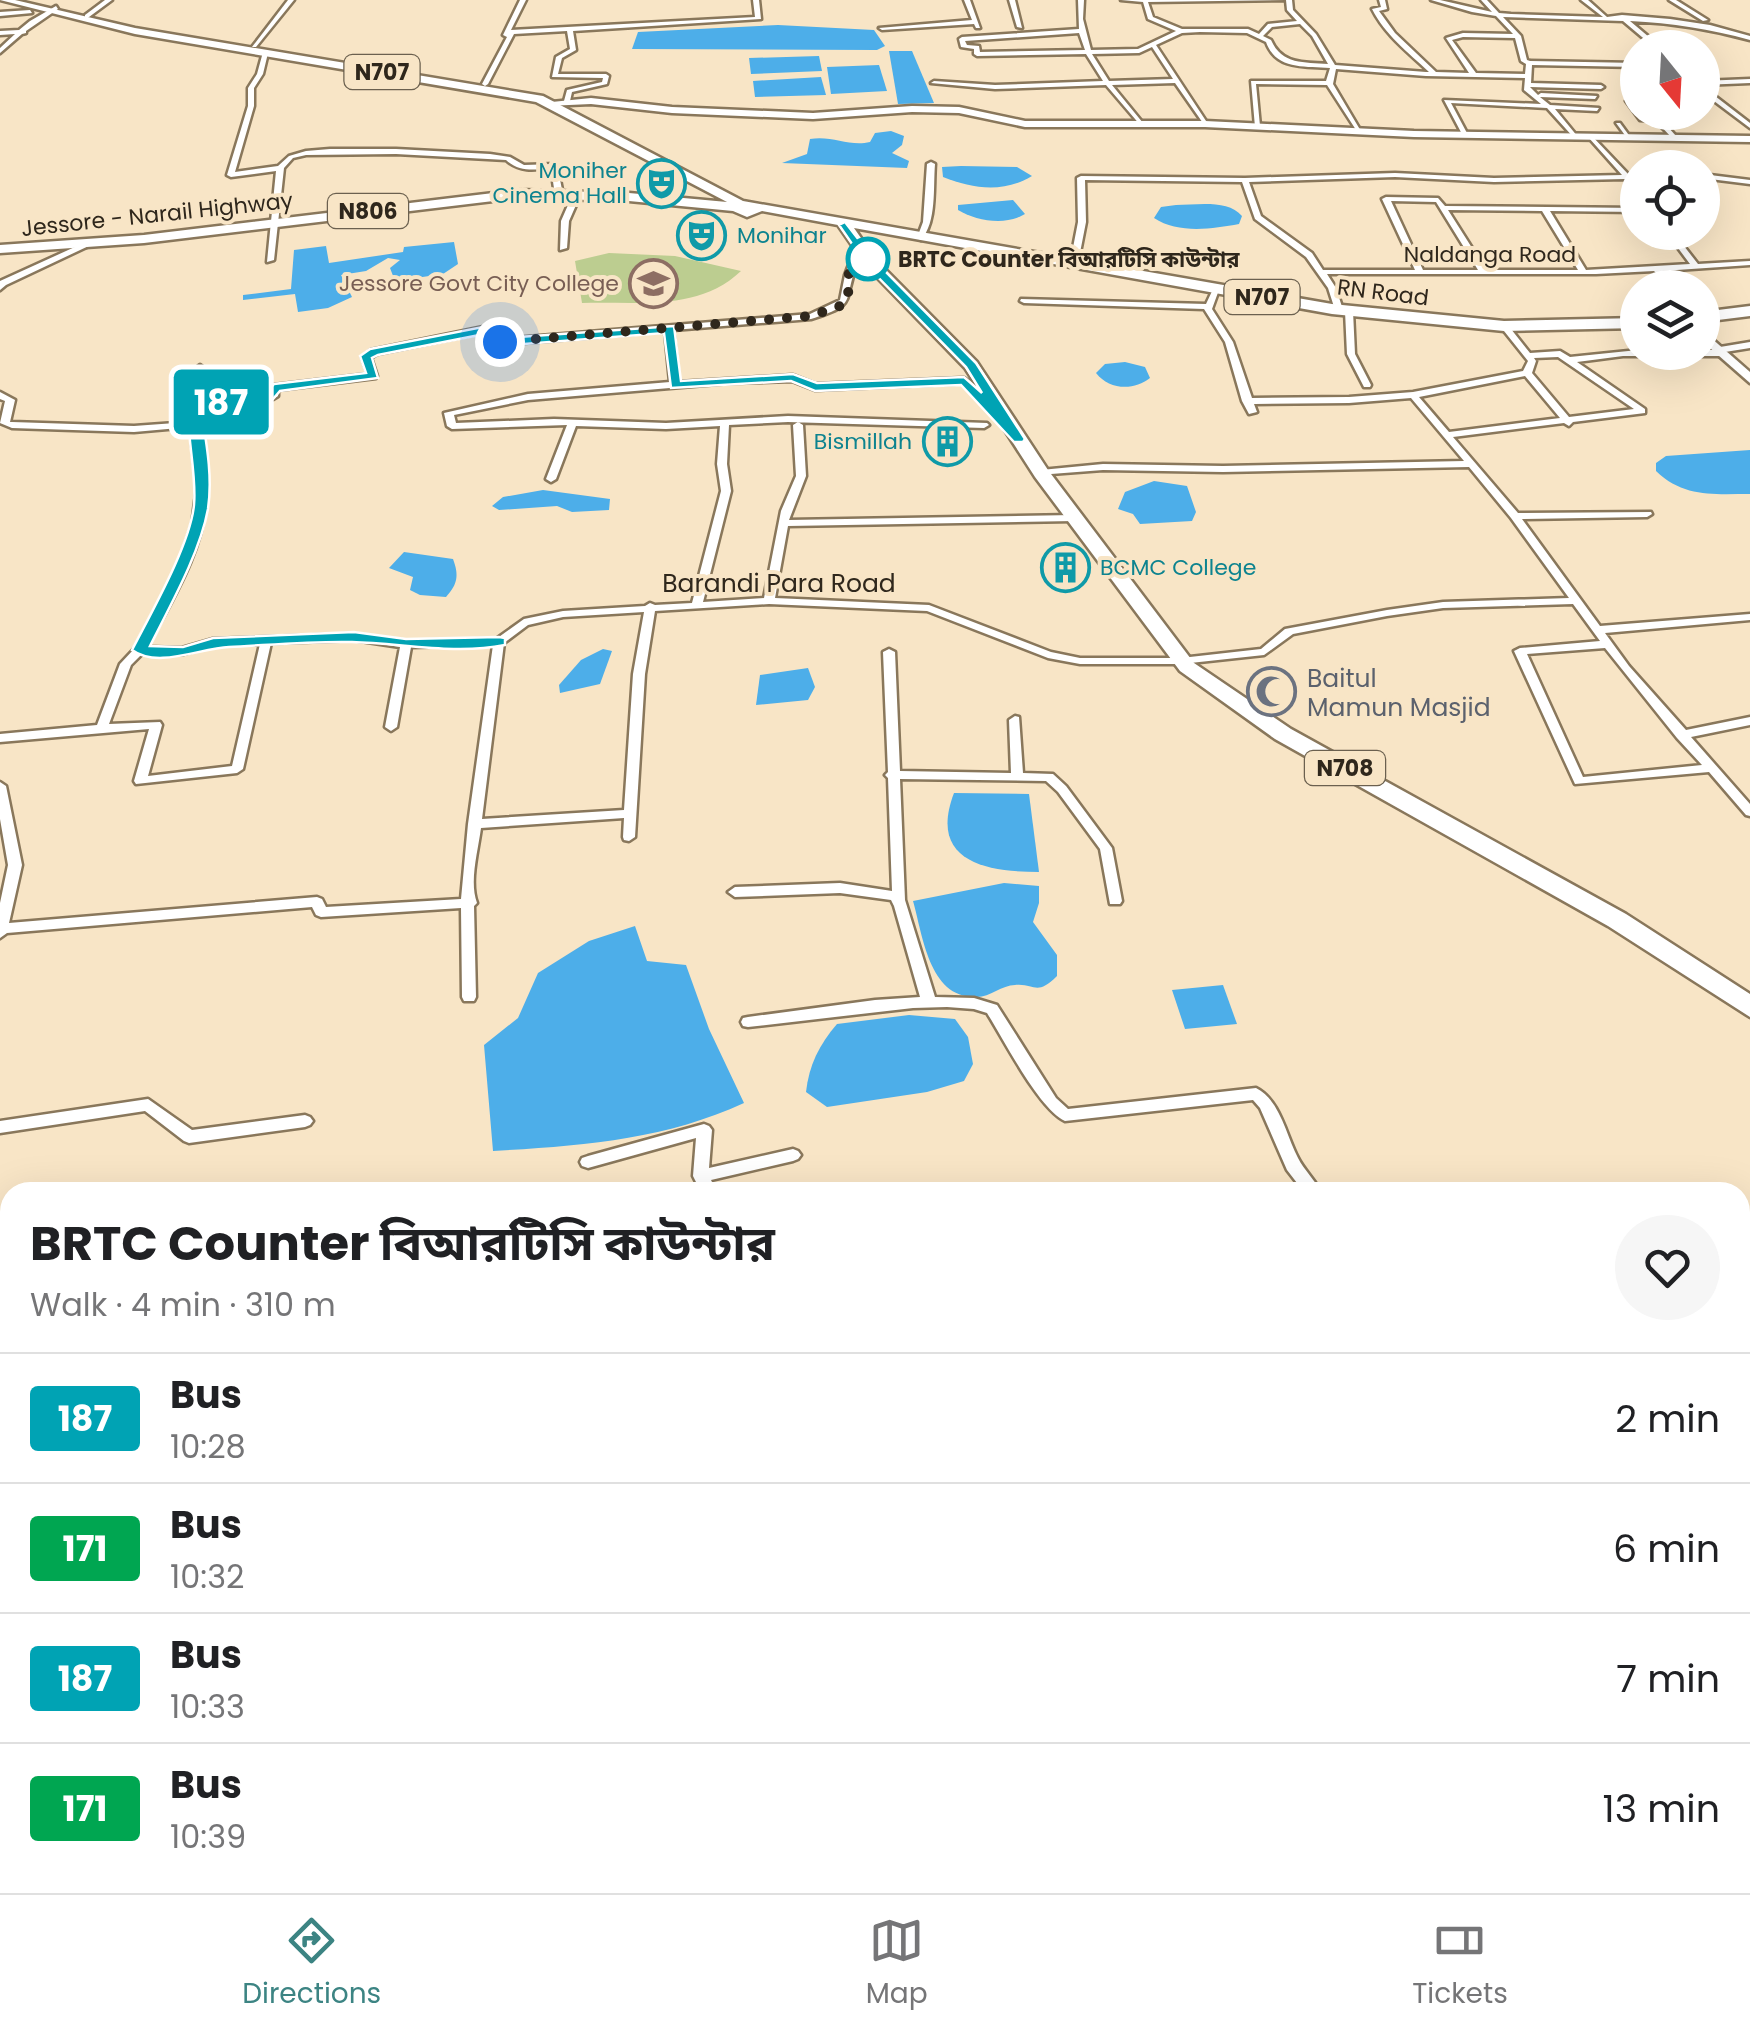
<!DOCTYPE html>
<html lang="en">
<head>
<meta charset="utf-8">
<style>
	body { margin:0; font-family:Poppins,"Noto Sans Bengali",sans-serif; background:#f6f6f6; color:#202124; height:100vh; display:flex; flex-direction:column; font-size:38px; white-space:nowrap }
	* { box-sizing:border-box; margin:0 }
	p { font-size:32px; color:#757577 }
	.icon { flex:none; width:55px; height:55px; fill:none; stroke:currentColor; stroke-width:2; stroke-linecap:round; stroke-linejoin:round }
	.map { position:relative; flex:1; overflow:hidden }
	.side { position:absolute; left:0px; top:1182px; width:1750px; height:712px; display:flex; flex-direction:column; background:#fff; border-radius:30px 30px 0 0; box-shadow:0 10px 40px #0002 }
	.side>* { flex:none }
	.badge { padding:0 20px; border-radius:8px; font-size:35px; line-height:65px }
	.needle { width:65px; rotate:162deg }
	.controls { position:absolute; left:1620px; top:30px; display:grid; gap:20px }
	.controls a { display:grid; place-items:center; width:100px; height:100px; border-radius:50%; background:#fff; box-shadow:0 10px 40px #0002; font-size:50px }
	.you { position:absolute; width:50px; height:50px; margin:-25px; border:8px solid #fff; border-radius:50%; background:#1a73e8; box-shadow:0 0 0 15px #1a73e833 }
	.map>.badge { position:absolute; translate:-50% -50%; box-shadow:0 0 0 5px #fff }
	.round { display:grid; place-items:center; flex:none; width:105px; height:105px; border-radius:52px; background:#f6f6f6 }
	.head { display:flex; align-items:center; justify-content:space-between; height:170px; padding:0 30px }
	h1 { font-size:48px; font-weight:700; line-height:75px }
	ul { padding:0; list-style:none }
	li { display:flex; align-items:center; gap:30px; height:130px; padding:0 30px; border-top:2px solid #e0e0e0 }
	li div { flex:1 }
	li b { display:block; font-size:38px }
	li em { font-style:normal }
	li .badge { min-width:110px; font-weight:700; text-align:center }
	.menu { display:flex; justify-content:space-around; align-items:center; height:140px; border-top:2px solid #e0e0e0; background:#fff; font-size:28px; color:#757577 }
	.menu a { display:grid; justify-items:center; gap:5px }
	.menu .selected { color:#3c8483 }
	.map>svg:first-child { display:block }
	.green { fill:#bccd90 }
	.water { fill:#4daee9 }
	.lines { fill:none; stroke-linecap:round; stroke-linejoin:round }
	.street-casing { stroke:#89775b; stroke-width:5 }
	.secondary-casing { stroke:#89775b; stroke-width:5 }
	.highway-casing { stroke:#89775b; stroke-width:5 }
	.street { fill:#fff; fill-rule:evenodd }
	.secondary { fill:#fff; fill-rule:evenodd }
	.highway { fill:#fff; fill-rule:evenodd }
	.line { fill:#00a3b4; stroke:#fff; stroke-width:2.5 }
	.walk { stroke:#2f271c; stroke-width:10; stroke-dasharray:0 18 }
	.stop-dot { fill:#fff; stroke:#00a3b4; stroke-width:5 }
	.labels { text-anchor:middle; stroke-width:8; stroke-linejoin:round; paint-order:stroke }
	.shield { fill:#f8e5c6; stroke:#6b604f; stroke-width:2.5 }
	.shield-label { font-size:22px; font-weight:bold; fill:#2f271c }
	.far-culture-label { font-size:22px; fill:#0d838f; stroke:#f8e5c6; text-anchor:end }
	.far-street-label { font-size:22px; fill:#2f271c; stroke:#f8e5c6 }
	.far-stop-label { font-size:22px; font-weight:bold; fill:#2f271c; stroke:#f8e5c6; text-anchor:start }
	.far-education-label { font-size:22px; fill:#785e54; stroke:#f8e5c6; text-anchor:end }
	.street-label { font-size:25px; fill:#2f271c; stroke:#f8e5c6 }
	.worship-label { font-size:25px; fill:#5b616d; stroke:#f8e5c6; text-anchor:start }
</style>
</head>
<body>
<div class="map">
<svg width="1750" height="1893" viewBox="0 0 1750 1893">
	<rect width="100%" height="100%" fill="#f8e5c6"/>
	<path class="green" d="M609 253 675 256 741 271C698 312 637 301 582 303L575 261Z"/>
	<g class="water">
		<polygon points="778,25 874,30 885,46 877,50 632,49 638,32"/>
		<polygon points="889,51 912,51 934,103 898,104"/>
		<polygon points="819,56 822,71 751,74 749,58"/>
		<polygon points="879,65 887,91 831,94 827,67"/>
		<polygon points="821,77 826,95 755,97 753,81"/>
		<path d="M891 131 904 136 902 145 892 153 909 161 907 168 782 163 807 154 810 139C832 135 849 147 870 142L875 133Z"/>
		<path d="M961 166 1017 167 1032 176C1004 193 973 189 943 177L942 167Z"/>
		<path d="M1013 200 1025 214C1006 226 976 221 958 210V205Z"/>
		<path d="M1176 205C1196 205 1228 199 1242 216L1239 224C1212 229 1178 234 1154 218L1161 207Z"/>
		<polygon points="454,242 458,264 443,274 395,281 390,268 400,260 388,258 366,271 341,275 352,297 328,308 298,312 295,294 243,300 243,295 291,289 294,250 326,246 329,263 403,252 404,247"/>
		<path d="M1125 362 1145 367 1150 378C1134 391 1109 390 1096 373L1105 364Z"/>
		<path d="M1750 450V494C1714 494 1684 498 1656 471V463L1666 456Z"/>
		<polygon points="1154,481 1187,486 1196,512 1192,521 1140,524 1133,514 1118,509 1125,492"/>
		<polygon points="543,490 610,499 609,510 572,512 557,506 499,510 492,506 503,497"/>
		<path d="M404 552 453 559C459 575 458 584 446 597L420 595 410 590 413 577 389 568Z"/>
		<polygon points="603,649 612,651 600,684 560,693 559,685 581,660"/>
		<polygon points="808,668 815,687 808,700 756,705 760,675"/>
		<path d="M954 793 1029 794 1039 872C985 872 928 861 954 793Z"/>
		<path d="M1004 883 1039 886V903L1033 922 1057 955V976C1036 997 1035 983 1015 985 1002 985 990 997 977 997 929 999 923 936 913 901Z"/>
		<path d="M635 926 647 961 686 965 709 1029 744 1103C664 1140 580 1146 493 1151L484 1045 518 1018 538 973 589 941Z"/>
		<polygon points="1223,985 1237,1024 1185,1029 1172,990"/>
		<path d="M909 1015 955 1019 968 1037 973 1064 964 1081 927 1092 827 1107 806 1092C809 1065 819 1045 837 1024Z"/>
	</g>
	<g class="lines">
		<defs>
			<g id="street">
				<polygon points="105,0 112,0 89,17 85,17 85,15"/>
				<polygon points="288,0 294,0 256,47 252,47"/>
				<polygon points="520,0 526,0 511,30 755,17 753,0 759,0 761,19 573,31 576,50 562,58 558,74 606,74 609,76 607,84 572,92 570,101 567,103 564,101 567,90 602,82 603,78 552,77 556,57 570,49 567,31 514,34 488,84 485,86 482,84 507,37 503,35"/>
				<polygon points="964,0 970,0 980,28 976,28 974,24 882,30 879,28 972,20"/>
				<polygon points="1009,0 1015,0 1022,28 1017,27"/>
				<path d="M1078 0H1084L1083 19 1091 50 1138 49 1176 31 1148 19 1143 2 1121 0H1285L1148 2 1153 17 1182 29H1248L1259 34 1268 24 1297 21 1287 10 1286 0H1292L1293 10 1316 34 1335 65 1426 72H1429C1408 52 1385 35 1372 9L1381 7 1379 0H1385L1387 9 1379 11 1395 33 1436 72 1469 73 1446 38 1463 33 1513 34 1496 16 1472 12 1431 0H1440L1492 12 1481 0H1487L1499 13 1511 14 1603 17 1581 0H1588L1607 17 1622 15 1670 19 1710 25 1750 36V40C1710 29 1672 23 1630 21L1662 48H1655L1623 21 1503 17 1521 36 1527 60 1530 61 1638 63V67L1532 65 1531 83 1601 85 1604 87 1601 89 1530 87 1538 95 1541 93 1597 96 1595 99 1540 97 1550 105 1599 108 1597 111 1555 109 1578 137 1575 139 1547 108 1451 103 1468 135 1463 136 1444 100 1541 104 1524 90 1525 78 1426 76 1336 69 1333 84 1362 133H1358L1327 85 1256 84 1260 126 1255 127 1251 81H1326L1330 68C1304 66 1276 70 1266 42L1247 33 1200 32 1182 33 1156 45 1208 124 1205 126 1175 83 1112 85 1143 123 1141 126 1106 85 995 89 931 83 934 81 995 85 1103 81 1086 54 977 56 974 54V49L961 47 959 39 962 37 1079 29ZM1300 24 1312 36 1328 64C1304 62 1282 65 1271 40L1263 36 1272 27ZM1079 33 1085 50 980 52 979 46 967 45 965 41ZM1463 37 1515 38 1521 61 1526 64 1525 74 1476 73 1452 40ZM1152 47 1173 79 1109 81 1092 54 1139 53Z"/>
				<polygon points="1669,0 1676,0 1708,20 1703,21"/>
				<polygon points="56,6 58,9 26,31 26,33 22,34 0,53 0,48 15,34 0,35 0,31 19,30 30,21"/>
				<polygon points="30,10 32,13 0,16 0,12"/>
				<path d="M263 52 268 53 263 74 254 88V106L235 172 278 166 289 156 306 151 330 149H396L490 154 510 157 524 165 557 164 563 195 559 197 555 195 551 168C534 170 519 172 506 160L396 154 306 155 293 158 284 168 274 260 267 262 276 171 231 177 227 175 248 106V88L257 74Z"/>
				<polygon points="1750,79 1750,83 1702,85 1702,81"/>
				<polygon points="1702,86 1750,123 1750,128 1702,92"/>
				<path d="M1626 101H1630C1644 117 1639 115 1660 118L1676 136V138H1672L1656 121 1640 120Z"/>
				<polygon points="1616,123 1620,123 1631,138 1627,138"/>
				<path d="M1591 135 1629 175H1638V179H1633L1638 184V191L1625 179 1494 182 1395 177 1249 182 1261 216 1312 253 1323 270H1415L1382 199 1386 197 1438 198 1445 206 1638 208V212L1550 211 1586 270 1690 264 1666 232H1673L1698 264 1750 261V265L1662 271 1680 288H1671L1654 271 1596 274H1327L1336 288 1343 310 1339 312 1335 310 1328 288 1306 257 1255 219 1242 182 1085 180 1086 222 1078 263 1074 265 1070 263 1078 222 1077 178 1081 176 1245 178 1395 173 1494 178 1622 175 1589 138ZM1391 201 1436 202 1478 270H1423ZM1448 210 1542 211 1578 270H1486Z"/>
				<path d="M931 162 935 164C933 188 937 222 921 240L917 238 923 222 927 164Z"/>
				<polygon points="1702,174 1750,180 1750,184 1702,178"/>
				<polygon points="576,194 580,196 569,221 567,248 560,250 561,221 572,196"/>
				<polygon points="88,241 95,243 6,285 0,290 0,281"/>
				<path d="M850 262 857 264C842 303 859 304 811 319L673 330 679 382 793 375 816 384 964 378 968 381 967 383 815 390 792 381 729 383 528 400 454 415 456 423 554 419 666 423 788 416 987 423 989 425 984 428 788 422 729 425 727 464 731 491 703 602 764 598 781 511 796 476 793 425 798 422 803 425 806 476 789 520 1074 515 1079 518 1074 521 788 526 775 598 929 605 1051 652 1080 658H1181L1261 649 1285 629 1387 610 1443 602 1569 598 1511 518 1469 467 1223 472 1103 470 1038 475V471L1041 470 1103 464 1223 466 1464 461 1411 398 1349 403 1254 404 1257 412 1249 414 1242 401 1225 342 1204 309 1024 303 1020 301 1021 299 1206 304 1214 287H1220L1212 309 1233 342 1252 398 1349 397 1413 392 1523 371 1528 361 1500 326 1504 323 1507 324 1530 353 1560 351 1570 357 1638 350V352H1702V350H1716L1720 347 1750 342V348L1725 352V355L1722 356H1623L1577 362 1645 409V413L1573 422 1569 426 1564 423 1453 437 1518 513 1651 512 1652 514 1647 517 1522 519 1600 626 1750 614V620L1605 633 1629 666 1686 730 1750 717V725L1691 737 1750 804V816L1746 815 1709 772 1575 784 1514 651 1520 648 1600 641 1573 604 1443 608 1387 616 1293 634 1264 655 1181 664H1080L1048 658 927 611 769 604 655 611 645 674 635 837 629 841 624 840 623 837 624 818 481 828C478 851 469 882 477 903L474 906 476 997 474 1001H464L462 997 461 908 321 917 316 915 312 907 7 933 0 938V903L8 865 0 819V782L6 786 22 865 9 923 317 897 322 899 326 907 461 899 468 824 493 645 411 647 397 727 391 731 385 727 400 647 354 640 271 643 243 769 237 773 136 784 134 781 149 729 0 742V734L97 725 120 664 135 648 161 599 179 562 192 525 197 487 190 427 134 432 12 428 0 423 5 401 0 399V392L15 400 10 422H12L134 426 189 422V405L196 368 200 365 204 368 199 402 269 394 270 388 274 385 368 374 362 357 371 350 493 325 496 326 503 339 810 314 840 300 845 275ZM490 331 497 344 500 345 665 331 670 382 528 394 444 413 447 426 452 429 567 425 546 479 551 482 556 479 576 426 666 429 720 426 717 464 721 491 692 603 655 605 650 603 645 606 563 611 524 619 496 639 406 641 354 634 213 639 182 648 147 647C172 600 205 548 207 493 208 464 199 436 199 407L273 399 278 396V390L376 378 377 376 371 358 377 354ZM1558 357 1634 409 1569 417 1532 373 1536 361 1534 358ZM1525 376 1560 418 1449 432 1419 397ZM644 612 633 674 624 810 482 819 504 643 528 625 563 617ZM260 644 232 766 148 776 162 725 160 722 109 724 131 665 143 653 183 654 214 645ZM1605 648 1677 738 1702 765 1583 777 1527 654Z"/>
				<polygon points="1349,308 1353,311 1355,354 1371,385 1370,387 1364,387 1347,354 1345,311"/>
				<path d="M889 649 895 652 900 771 1011 773 1009 720 1015 716 1019 717 1023 773 1053 774 1066 786 1112 848 1122 901 1120 904H1110L1100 849 1058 792 1046 781 900 779 905 900 935 997 974 998 997 1005 1056 1098 1068 1109 1256 1088C1280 1100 1286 1135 1298 1158 1304 1170 1315 1180 1321 1192H1304L1287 1170 1260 1108 1253 1100 1065 1121C1039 1109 1004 1040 987 1013L974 1009 947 1007 913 1008 748 1027 743 1026 741 1022 743 1018 748 1017 875 1000 920 997 894 906 891 900 840 893 735 897 728 892 735 887 840 883 892 891 888 778 885 775 888 772 883 652Z"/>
				<polygon points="148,1099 192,1130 305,1115 310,1117 313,1121 310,1125 305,1127 189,1143 184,1141 145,1111 0,1133 0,1121"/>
				<polygon points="704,1124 709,1126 712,1130 709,1168 793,1149 798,1151 801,1155 798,1159 793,1161 711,1180 717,1192 701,1192 693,1176 696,1138 588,1168 582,1166 580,1162 582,1158 588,1156"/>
				<polygon points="1750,1326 1750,1342 1740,1344 1740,1328"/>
				<polygon points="10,1402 10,1418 0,1420 0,1404"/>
				<polygon points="1740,1415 1746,1417 1750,1425 1750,1453 1744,1451 1740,1443"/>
				<polygon points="1750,1750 1750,1770 1740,1771 1740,1751"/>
				<polygon points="10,1815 10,1841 0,1847 0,1821"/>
				<polygon points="43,1885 65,1885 64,1893 42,1893"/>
				<rect x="926" y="1885" width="22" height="8"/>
				<polygon points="1661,1885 1684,1885 1687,1893 1664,1893"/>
			</g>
			<g id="secondary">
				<polygon points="591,98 672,107 813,113 912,106 959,107 1025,121 1205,121 1414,131 1750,136 1750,142 1414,137 1205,127 1025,127 959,113 912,112 813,119 672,113 591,104 547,106 542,103"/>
				<polygon points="1702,330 1750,372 1750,383 1702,341"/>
			</g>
			<g id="highway">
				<polygon points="0,0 15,0 135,28 543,96 743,201 1332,304 1504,321 1638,318 1638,328 1504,331 1332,314 854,228 877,261 977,362 1048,470 1194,663 1291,729 1626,914 1750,994 1750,1017 1608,926 1275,739 1180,671 1035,477 965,368 867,267 838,225 762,211 747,217 733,211 629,201 518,198 144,243 0,253 0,245 144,235 518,190 629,193 727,202 536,102 135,34"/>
				<polygon points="1750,306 1750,316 1702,322 1702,312"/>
			</g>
		</defs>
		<use href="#street" class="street-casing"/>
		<use href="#secondary" class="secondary-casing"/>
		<use href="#highway" class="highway-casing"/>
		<use href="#street" class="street"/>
		<use href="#secondary" class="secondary"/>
		<use href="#highway" class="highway"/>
	</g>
	<path class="line" d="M845 222 876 262 976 363 1025 439 1023 442H1014L961 385 815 391 791 381 671 388 664 333 500 346 490 333 378 355 372 358 378 378 280 391 273 399 201 409C206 441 213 476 208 509 200 553 170 606 150 646L183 647 213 638 354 632 406 639 499 637 505 638V645C454 655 402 643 352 642 311 641 269 645 229 647 200 648 158 669 132 650 151 613 190 545 194 505 197 472 185 430 189 403L267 392 274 384 366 373 360 356 370 349 493 325 504 338 674 326 681 381 793 374 817 383 964 377 982 393 966 367 868 267 839 225Z"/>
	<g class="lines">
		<polyline class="walk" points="500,342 811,316 840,306 848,298 849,269 868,259"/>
	</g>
	<defs>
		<symbol id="theatre-ring" viewBox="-11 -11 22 22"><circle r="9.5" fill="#f8e5c6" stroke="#0f9aa8" stroke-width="1.5"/><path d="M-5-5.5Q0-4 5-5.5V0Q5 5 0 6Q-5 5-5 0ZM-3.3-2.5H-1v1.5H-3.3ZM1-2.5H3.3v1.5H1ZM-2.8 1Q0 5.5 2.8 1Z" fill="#0f9aa8"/></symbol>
		<symbol id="university-ring" viewBox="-11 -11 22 22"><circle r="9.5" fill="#f8e5c6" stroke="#8d6e63" stroke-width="1.5"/><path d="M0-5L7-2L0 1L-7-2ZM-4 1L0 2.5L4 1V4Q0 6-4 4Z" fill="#8d6e63"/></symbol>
		<symbol id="building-ring" viewBox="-11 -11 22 22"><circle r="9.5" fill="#f8e5c6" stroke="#0f9aa8" stroke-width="1.5"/><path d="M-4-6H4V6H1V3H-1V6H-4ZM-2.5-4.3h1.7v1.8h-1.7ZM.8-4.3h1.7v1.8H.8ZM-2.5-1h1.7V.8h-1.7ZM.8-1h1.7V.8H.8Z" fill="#0f9aa8"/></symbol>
		<symbol id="mosque-ring" viewBox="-11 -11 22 22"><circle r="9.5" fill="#f8e5c6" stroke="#6b7280" stroke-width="1.5"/><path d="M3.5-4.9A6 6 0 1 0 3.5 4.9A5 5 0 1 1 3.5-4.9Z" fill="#6b7280"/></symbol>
	</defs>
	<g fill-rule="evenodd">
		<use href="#theatre-ring" x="634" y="156" width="55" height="55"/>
		<use href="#theatre-ring" x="674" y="208" width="55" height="55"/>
		<use href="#university-ring" x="626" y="256" width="55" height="55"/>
		<use href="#building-ring" x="920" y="414" width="55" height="55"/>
		<use href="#building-ring" x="1038" y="540" width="55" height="55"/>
		<use href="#mosque-ring" x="1244" y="664" width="55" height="55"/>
	</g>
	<circle class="stop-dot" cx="868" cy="259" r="20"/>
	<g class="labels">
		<g class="shield">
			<rect x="344.5" y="55" width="75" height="34" rx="8"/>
			<rect x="328" y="194" width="80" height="34" rx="8"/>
			<rect x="1224.5" y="280" width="75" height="34" rx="8"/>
			<rect x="1305" y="751" width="80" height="34" rx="8"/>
		</g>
		<g class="shield-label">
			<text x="382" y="80">N707</text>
			<text x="368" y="219">N806</text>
			<text x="1262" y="305">N707</text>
			<text x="1345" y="776">N708</text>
		</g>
		<g class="far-culture-label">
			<text x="627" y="178">Moniher<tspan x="627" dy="25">Cinema Hall</tspan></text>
			<text x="737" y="243" text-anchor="start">Monihar</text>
			<text x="912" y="449">Bismillah</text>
			<text x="1100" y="575" text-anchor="start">BCMC College</text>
		</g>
		<g class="far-street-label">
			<text transform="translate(157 214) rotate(-6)" y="8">Jessore - Narail Highway</text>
			<text x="1490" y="262">Naldanga Road</text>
			<text transform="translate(1383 292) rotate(7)" y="8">RN Road</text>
		</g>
		<g class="far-stop-label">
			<text x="898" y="267">BRTC Counter বিআরটিসি কাউন্টার</text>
		</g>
		<g class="far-education-label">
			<text x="619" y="291">Jessore Govt City College</text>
		</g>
		<g class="street-label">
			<text x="779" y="592">Barandi Para Road</text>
		</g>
		<g class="worship-label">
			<text x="1307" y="687">Baitul<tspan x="1307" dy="29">Mamun Masjid</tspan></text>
		</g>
	</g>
</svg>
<div class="controls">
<a><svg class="needle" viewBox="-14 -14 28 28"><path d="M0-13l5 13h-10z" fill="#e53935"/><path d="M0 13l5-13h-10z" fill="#757577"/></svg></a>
<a><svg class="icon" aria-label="locate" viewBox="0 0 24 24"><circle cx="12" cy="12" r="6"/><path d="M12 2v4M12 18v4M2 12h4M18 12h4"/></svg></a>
<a><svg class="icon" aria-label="layers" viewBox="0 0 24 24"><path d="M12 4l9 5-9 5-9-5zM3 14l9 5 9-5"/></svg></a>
</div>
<div class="you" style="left:500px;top:342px"></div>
<b class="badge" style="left:221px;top:402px;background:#00a3b4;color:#fff">187</b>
<section class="side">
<div class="head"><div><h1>BRTC Counter বিআরটিসি কাউন্টার</h1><p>Walk · 4 min · 310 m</p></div><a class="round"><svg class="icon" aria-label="heart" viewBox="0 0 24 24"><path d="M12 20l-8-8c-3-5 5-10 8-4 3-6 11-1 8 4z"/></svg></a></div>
<ul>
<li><span class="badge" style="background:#00a3b4;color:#fff">187</span><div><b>Bus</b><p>10:28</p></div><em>2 min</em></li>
<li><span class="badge" style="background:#00a651;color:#fff">171</span><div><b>Bus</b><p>10:32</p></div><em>6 min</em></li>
<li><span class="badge" style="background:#00a3b4;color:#fff">187</span><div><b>Bus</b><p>10:33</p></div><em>7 min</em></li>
<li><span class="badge" style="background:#00a651;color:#fff">171</span><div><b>Bus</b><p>10:39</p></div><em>13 min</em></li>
</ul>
</section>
</div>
<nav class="menu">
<a class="selected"><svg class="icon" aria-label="directions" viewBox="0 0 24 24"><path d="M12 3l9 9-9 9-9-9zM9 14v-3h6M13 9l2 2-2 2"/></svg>Directions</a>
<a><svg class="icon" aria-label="map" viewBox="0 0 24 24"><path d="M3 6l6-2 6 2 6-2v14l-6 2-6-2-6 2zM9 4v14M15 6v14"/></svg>Map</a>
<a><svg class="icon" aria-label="tickets" viewBox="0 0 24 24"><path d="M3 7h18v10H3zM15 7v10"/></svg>Tickets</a>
</nav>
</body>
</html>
